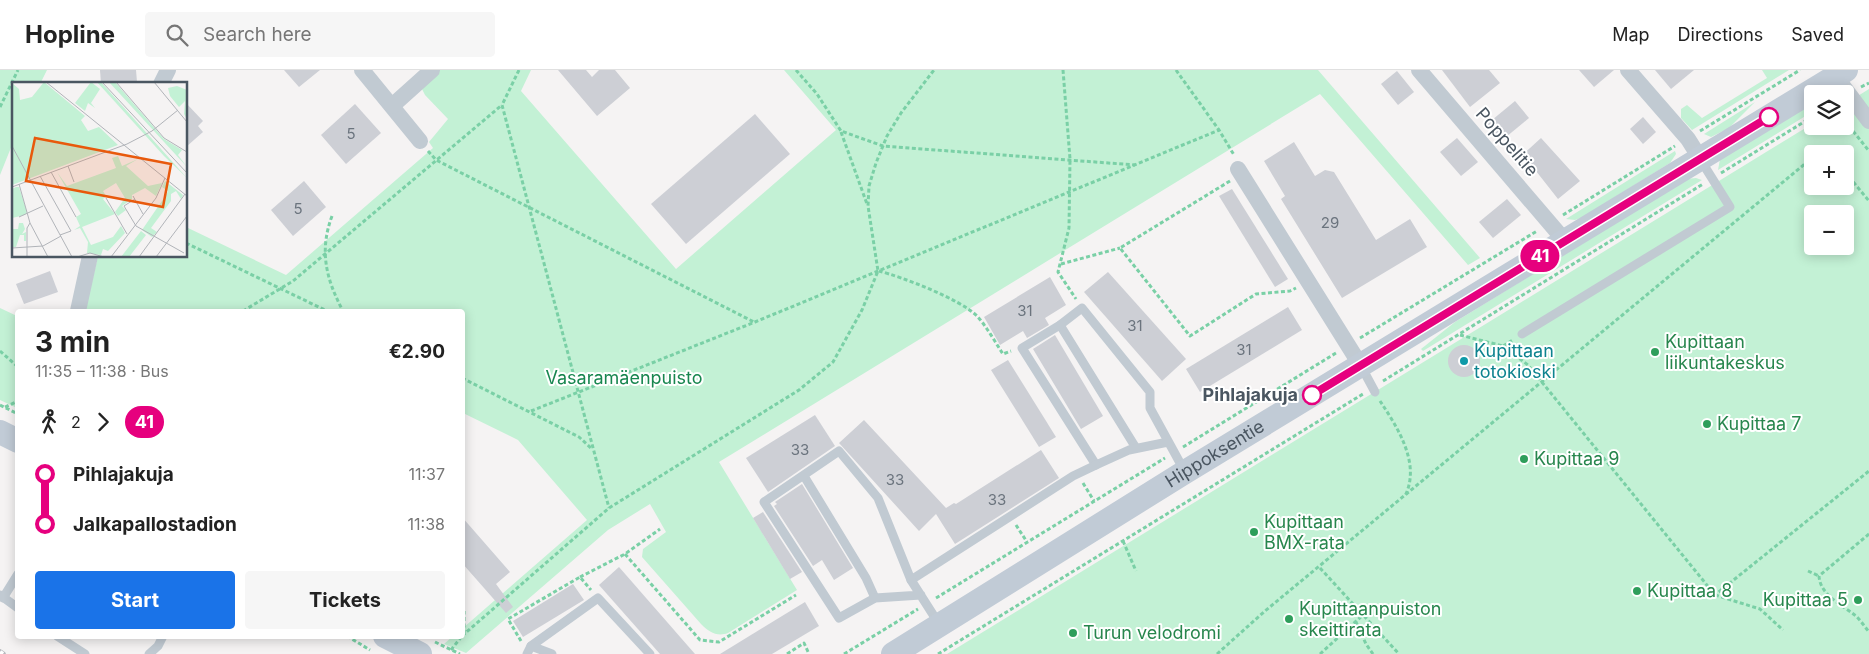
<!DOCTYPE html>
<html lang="en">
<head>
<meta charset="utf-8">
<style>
	body { margin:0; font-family:Inter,sans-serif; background:#f6f6f6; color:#222; height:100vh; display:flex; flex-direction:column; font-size:19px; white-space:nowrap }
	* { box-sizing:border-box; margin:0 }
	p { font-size:16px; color:#767676 }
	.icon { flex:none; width:28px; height:28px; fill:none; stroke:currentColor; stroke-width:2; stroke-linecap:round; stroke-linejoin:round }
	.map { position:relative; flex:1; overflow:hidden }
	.panel { position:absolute; left:15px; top:239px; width:450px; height:330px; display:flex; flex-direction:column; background:#fff; border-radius:5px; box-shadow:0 2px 12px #0003 }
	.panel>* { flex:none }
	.badge { padding:0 10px; border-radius:16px; font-size:18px; line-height:32px }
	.tools { position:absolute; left:1804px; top:15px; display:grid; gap:10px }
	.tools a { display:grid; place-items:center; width:50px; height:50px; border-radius:5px; background:#fff; box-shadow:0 2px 12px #0003; font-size:25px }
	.map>.badge { position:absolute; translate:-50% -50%; box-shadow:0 0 0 2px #fff }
	.legs { display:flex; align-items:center; gap:8px; height:55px; padding:0 20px; font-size:16px }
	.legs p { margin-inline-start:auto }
	.head { display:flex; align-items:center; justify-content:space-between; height:85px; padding:0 20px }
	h1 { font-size:28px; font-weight:700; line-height:38px }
	.primary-button { display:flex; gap:10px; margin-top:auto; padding:10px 20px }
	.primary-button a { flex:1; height:58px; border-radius:5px; background:#1a73e8; color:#fff; font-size:20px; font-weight:700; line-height:58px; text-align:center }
	.primary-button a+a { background:#f6f6f6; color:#222 }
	ul { padding:0 20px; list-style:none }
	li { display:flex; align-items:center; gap:18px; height:50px; font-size:19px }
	li i { display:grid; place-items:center; width:8px; height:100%; margin:0 6px; background:currentColor }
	li i::after { content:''; width:12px; height:12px; margin:-6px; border:4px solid; border-radius:50%; background:#fff }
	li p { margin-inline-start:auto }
	li:first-child i { background:linear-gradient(#0000 50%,currentColor 0) }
	li:last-child i { background:linear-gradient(currentColor 50%,#0000 0) }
	header { display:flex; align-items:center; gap:30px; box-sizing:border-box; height:70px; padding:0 25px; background:#fff; border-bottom:1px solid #e0e0e0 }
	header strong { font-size:24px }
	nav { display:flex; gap:28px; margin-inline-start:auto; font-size:18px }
	.search { width:350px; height:45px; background:#f6f6f6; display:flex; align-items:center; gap:12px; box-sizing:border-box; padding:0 18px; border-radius:5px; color:#767676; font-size:19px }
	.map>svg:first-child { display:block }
	.green { fill:#c3f1d5; fill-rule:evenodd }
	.building { fill:#cdcfd5 }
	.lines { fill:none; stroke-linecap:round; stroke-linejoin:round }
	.path { stroke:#7ad0a6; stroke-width:3; stroke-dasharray:4 2.5; stroke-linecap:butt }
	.lane { stroke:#c1cad2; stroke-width:9 }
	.street { stroke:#c1cad2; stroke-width:16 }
	.secondary { stroke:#c1cbd6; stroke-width:24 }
	.rail-casing { stroke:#b5b8bd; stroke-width:5.5 }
	.rail { stroke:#fff; stroke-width:4; stroke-dasharray:11; stroke-linecap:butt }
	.line-1-casing { stroke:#fff; stroke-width:11 }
	.line-1 { stroke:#e6007e; stroke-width:8 }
	.stop-1-dot { fill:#fff; stroke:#e6007e; stroke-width:2.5 }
	.leisure-dot { fill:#2e9e5b; stroke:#fff; stroke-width:2 }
	.culture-dot { fill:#0f9aa8; stroke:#fff; stroke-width:2 }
	.labels { text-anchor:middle; stroke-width:4; stroke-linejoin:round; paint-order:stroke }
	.number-label { font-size:15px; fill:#6b747e }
	.street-label { font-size:18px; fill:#4a5661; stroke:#fff }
	.leisure-label { font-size:18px; fill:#27864d; stroke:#fff; text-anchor:start }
	.culture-label { font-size:18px; fill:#0d838f; stroke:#fff; text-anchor:start }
	.park-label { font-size:18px; fill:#17864f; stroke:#fff }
	.stop-label { font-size:18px; font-weight:bold; fill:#4a5661; stroke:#fff; text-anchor:end }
	.inset-road { fill:none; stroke:#b1b4b9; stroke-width:1 }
	.view { fill:#e8590c; fill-opacity:0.15; stroke:#e8590c; stroke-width:2.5 }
	.inset-edge { fill:none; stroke:#4a5661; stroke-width:2.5 }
</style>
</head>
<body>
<header>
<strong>Hopline</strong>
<div class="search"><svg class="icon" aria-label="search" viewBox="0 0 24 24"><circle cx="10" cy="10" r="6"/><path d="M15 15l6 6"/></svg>Search here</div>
<nav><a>Map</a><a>Directions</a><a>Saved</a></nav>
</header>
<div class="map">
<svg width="1869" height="584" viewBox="0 0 1869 584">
	<rect width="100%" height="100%" fill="#f5f3f3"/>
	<g class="green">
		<polygon points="0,0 47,0 40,14 14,14 14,70 0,105"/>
		<path d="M439 0H531L521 21 676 199 836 60 784 0H1318L1480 188 1468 195 1320 24 719 392 797 520 728 563C717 567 709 562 701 554L642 487 643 479 666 462 650 434 608 460 466 583 444 574 453 566H462L463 558 587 450 518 370 463 343 462 241H85L98 186H186V157L286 205 433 78 429 72 448 49 425 25 422 19Z"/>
		<polygon points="1762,0 1789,0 1692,60 1681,48 1681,39 1687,35 1702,48 1767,8"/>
		<path d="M1869 19V584H947L1812 54V56H1845V34ZM1812 84H1845V116H1812ZM1812 144H1845V176H1812Z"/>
		<polygon points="1755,32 1729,58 1711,67 1704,64"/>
		<polygon points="1810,34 1812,42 1718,100 1720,89"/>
		<polygon points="1675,81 1676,84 1670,93 1581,148 1575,150 1566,149"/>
		<polygon points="1696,108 1702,110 1423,281 1421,279 1455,252 1687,109"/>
		<polygon points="0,238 17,246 17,338 0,330"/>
	</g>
	<g class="building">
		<polygon points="100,0 136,0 137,12 101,14"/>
		<polygon points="284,0 320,0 299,17"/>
		<polygon points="558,0 586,0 592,7 599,0 615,0 630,18 597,46"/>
		<polygon points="1442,0 1489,0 1500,13 1470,37"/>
		<polygon points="1579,0 1614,0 1594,17"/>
		<polygon points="1655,0 1694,0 1671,19"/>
		<polygon points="1397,1 1414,22 1398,35 1381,14"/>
		<polygon points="1515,31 1529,48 1500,72 1486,55"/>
		<polygon points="186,33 203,51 198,56 203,62 186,77"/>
		<polygon points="355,34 381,63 346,94 321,65"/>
		<polygon points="755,44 790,84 686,174 651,134"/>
		<polygon points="1643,47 1656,62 1643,74 1630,59"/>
		<polygon points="1457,68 1478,92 1461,106 1440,82"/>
		<polygon points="1541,68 1580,111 1558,129 1536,101 1531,106 1517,90"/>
		<polygon points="1294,72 1315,106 1325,100 1334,102 1376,170 1410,149 1427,177 1342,228 1281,129 1285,126 1264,91"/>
		<polygon points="304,111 326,137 293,166 271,140"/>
		<polygon points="1232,119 1288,209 1275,217 1219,126"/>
		<polygon points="1507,129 1521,145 1493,168 1479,152"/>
		<polygon points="50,201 58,222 24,234 16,214"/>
		<polygon points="1108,202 1186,289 1162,311 1084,222"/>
		<polygon points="1050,207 1066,235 1045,248 1049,255 1027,268 1023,261 1000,275 984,247"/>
		<polygon points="1288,237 1302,260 1200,322 1186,299"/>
		<polygon points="1055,265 1103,346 1081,359 1033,279"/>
		<circle cx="1464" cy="291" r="16"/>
		<polygon points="1008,290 1056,367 1039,377 991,300"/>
		<polygon points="815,345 835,376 768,422 746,388"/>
		<polygon points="864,350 946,438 954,433 956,434 1041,380 1059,408 955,474 936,444 919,461 839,373"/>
		<polygon points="802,414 853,498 834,510 822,490 813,496 774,436 777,434 775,432"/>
		<polygon points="763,442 802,502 790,509 753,448"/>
		<polygon points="462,447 510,502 496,514 513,537 506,543 462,493"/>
		<polygon points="619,497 695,584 660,584 599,515"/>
		<polygon points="573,514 584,530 523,567 513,551"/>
		<polygon points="805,532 819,556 772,584 720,584"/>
	</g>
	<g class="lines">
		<g class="path">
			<polyline points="519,0 502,35 609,438"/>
			<polyline points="796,0 817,24 841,61 883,76 1135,95"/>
			<polyline points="1063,0 1070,89 1069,158 1058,202 1076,229"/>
			<polyline points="1176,0 1219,60"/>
			<polyline points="1861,17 1869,13"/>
			<polyline points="0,37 18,0"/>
			<polyline points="1845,51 1869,81"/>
			<polyline points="1700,61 1800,0"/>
			<polyline points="841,62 867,134"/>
			<polyline points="428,81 436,90 754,252"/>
			<polyline points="1818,84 1826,78 1830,84"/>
			<polyline points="1845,102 1869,131"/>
			<polyline points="1721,103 1812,47"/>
			<polyline points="1230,111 1120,178 1190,266 1256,224 1290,221 1296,218"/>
			<polyline points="1563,145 1675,76"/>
			<path d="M332 146C319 181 326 209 343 241"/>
			<polyline points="186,173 327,241"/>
			<polyline points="1061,194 1120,178"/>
			<path d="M879 201C902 207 960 229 977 246 987 257 995 272 1003 284L1011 281"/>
			<polyline points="243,241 293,211 502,35"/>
			<polyline points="1460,265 1503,276 1528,295 1715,525 1869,401"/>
			<polyline points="1360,268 1537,161"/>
			<polyline points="1503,276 1513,270"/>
			<polyline points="0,281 18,297"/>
			<polyline points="462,308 579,367 591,378"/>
			<polyline points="1383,311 1703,114"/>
			<path d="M1380 331C1398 358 1421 394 1405 426"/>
			<polyline points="0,335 18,344"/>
			<polyline points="5,337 18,331"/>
			<polyline points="531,341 755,252 1219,60 1234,85"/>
			<polyline points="1183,377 1336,283"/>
			<polyline points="1083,413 1094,431"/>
			<polyline points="1016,455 1027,472"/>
			<path d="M1869 464 1819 506C1820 525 1842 535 1856 546 1861 551 1865 557 1869 562"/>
			<polyline points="1123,471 1136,501"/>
			<polyline points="625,484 700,570 719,572 796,525"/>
			<polyline points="1320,498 1399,584"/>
			<polyline points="1808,501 1819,506"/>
			<polyline points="580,507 625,484 660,459"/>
			<polyline points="1715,525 1760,539 1783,560"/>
			<polyline points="936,528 1165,388"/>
			<polyline points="1356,552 1366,574 1373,584"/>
			<polyline points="464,564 464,541"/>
			<polyline points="347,566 370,580"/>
			<polyline points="462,566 609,438 799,320 833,292 862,240 878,201 868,136 869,116 876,93 887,66 901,43 934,0"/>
			<polyline points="521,571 508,549 580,507 591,520"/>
			<polyline points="435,572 460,584"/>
			<polyline points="451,580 462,566"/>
			<polyline points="787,584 804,573 809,584"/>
			<polyline points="844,584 918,539"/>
			<polyline points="938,584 1363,324"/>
			<polyline points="1217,584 1265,541 1812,88"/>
			<polyline points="1320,584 1364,544"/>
		</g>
		<g class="lane">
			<polyline points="1060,255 1136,378"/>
			<polyline points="1522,264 1730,137 1700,89"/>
			<polyline points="1361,296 1375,322"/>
			<polyline points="1168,372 1129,380 1096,395 1022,278 1060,255 1082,238 1150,322 1150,338 1185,402"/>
			<polyline points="804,406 866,508 875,528"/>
			<polyline points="911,510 1073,406 1096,395"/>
			<polyline points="0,525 18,538"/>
			<polyline points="921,525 875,528 839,548 764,432 839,381 878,428 911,510 939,554"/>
			<polyline points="3,528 18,504"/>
			<polyline points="57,566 85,584"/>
			<polyline points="531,576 598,528 650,584"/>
			<polyline points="149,584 158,576 163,566"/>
			<polyline points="527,584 531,576 552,584"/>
		</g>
		<g class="street">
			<polyline points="362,0 420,71"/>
			<polyline points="1419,0 1565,171"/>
			<polyline points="1628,0 1688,69 1700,88"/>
			<polyline points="1831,0 1869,51"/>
			<polyline points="161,14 168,0"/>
			<polyline points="392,36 432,0"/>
			<polyline points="1238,99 1361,296"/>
			<polyline points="78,241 90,186"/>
		</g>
		<g class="secondary">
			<polyline points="0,362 18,371"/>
			<polyline points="385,566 420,584"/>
			<path id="s1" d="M893 584 1185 402 1846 0"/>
		</g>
		<defs>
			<polyline id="rail" points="0,582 3,584"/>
		</defs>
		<use href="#rail" class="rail-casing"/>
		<use href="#rail" class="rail"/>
	</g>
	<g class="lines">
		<defs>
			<polyline id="line-1" points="1312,325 1769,47"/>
		</defs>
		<use href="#line-1" class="line-1-casing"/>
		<use href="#line-1" class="line-1"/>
	</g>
	<g class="stop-1-dot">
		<circle cx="1769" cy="47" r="9"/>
		<circle cx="1312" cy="325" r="9"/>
	</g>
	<g class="leisure-dot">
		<circle cx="1655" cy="282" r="5"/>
		<circle cx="1707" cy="354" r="5"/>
		<circle cx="1524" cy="389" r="5"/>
		<circle cx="1254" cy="462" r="5"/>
		<circle cx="1637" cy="521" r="5"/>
		<circle cx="1858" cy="530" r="5"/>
		<circle cx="1289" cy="549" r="5"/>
		<circle cx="1073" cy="563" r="5"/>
	</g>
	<circle class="culture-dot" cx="1464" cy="291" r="5"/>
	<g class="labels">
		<g class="number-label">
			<text x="351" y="69">5</text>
			<text x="298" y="144">5</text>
			<text x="1330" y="158">29</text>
			<text x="1025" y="246">31</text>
			<text x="1135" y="261">31</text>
			<text x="1244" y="285">31</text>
			<text x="800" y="385">33</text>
			<text x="895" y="415">33</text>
			<text x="997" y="435">33</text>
		</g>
		<g class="street-label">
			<text transform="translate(1507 72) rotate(49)" y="6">Poppelitie</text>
			<text dy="6" stroke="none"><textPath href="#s1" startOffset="379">Hippoksentie</textPath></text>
		</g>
		<g class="leisure-label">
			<text x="1665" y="278">Kupittaan<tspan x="1665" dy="21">liikuntakeskus</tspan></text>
			<text x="1717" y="360">Kupittaa 7</text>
			<text x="1534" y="395">Kupittaa 9</text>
			<text x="1264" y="458">Kupittaan<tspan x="1264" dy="21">BMX-rata</tspan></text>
			<text x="1647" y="527">Kupittaa 8</text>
			<text x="1848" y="536" text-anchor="end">Kupittaa 5</text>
			<text x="1299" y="545">Kupittaanpuiston<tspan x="1299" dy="21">skeittirata</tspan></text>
			<text x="1083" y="569">Turun velodromi</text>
		</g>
		<g class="culture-label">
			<text x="1474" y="287">Kupittaan<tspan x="1474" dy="21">totokioski</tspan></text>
		</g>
		<g class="park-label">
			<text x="624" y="314">Vasaramäenpuisto</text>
		</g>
		<g class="stop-label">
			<text x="1298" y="331">Pihlajakuja</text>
		</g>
	</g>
	<g transform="translate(12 12)">
		<rect width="175" height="175" fill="#f5f3f3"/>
		<path d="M32 0 73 34 69 38 76 49 87 45 106 63 0 103V1L7 7 8 18 20 15ZM79 0 88 7 79 21 83 26 76 21 73 29 63 21ZM85 0H89L175 96 152 74ZM97 0H103L152 57 170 68 166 73 175 85ZM165 4 175 8V37L172 32 173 19 167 25 158 14 156 6ZM106 74 110 84 126 77 114 84 136 104 150 101 144 114 133 106 120 113V117L110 124 114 128 106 134 103 130 113 116 104 101 91 109 94 114 91 117 103 132 70 145 79 163 101 155 109 144 113 151 96 169 91 167 89 173 75 171 76 160 68 146 62 148 68 144 64 135 69 132 45 90 55 104 104 86 100 76ZM153 99 171 113 169 117 164 109 159 112V119L139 146 145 150 140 155 130 148 154 113 156 109 150 105ZM4 105H7L15 130 13 133 0 136V107ZM7 141H11L13 147 10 152 14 150V159H12V153H8L4 165H0L1 147H6ZM129 149 134 153 117 175H109Z" fill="#c3f1d5"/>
		<path class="inset-road" d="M34 0 175 114M90 0 175 91M104 0 152 56 175 70M142 0 175 40M0 64 60 175M56 84 62 100M39 90 64 135M28 94 59 149 48 153M7 102 18 141 15 146V175M0 105 115 62 140 49 166 28M121 114 131 132M94 116 115 152M123 117 112 124 124 144 172 171M7 135 31 124M18 141 36 175M0 166 31 164 49 154M65 175 78 171 92 175M99 175 144 116 153 96M127 175 173 112M144 175 175 134"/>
		<path class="view" d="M23 56 159 82 151 125 14 99Z"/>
		<rect width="175" height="175" class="inset-edge"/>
	</g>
</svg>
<div class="tools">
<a><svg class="icon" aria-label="layers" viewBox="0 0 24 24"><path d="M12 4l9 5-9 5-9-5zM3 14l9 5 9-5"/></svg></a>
<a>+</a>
<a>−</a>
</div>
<b class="badge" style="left:1540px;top:186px;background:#e6007e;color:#fff">41</b>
<section class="panel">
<div class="head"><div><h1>3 min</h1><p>11:35 – 11:38 · Bus</p></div><b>€2.90</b></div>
<div class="legs"><svg class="icon" aria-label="walk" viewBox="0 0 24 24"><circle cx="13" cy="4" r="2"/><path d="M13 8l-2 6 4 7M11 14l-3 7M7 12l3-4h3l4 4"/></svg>2<svg class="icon" aria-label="forward" viewBox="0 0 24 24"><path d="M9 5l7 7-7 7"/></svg><b class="badge" style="background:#e6007e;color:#fff">41</b></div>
<ul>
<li><i style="color:#e6007e"></i><b>Pihlajakuja</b><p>11:37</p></li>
<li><i style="color:#e6007e"></i><b>Jalkapallostadion</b><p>11:38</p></li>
</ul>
<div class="primary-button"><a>Start</a><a>Tickets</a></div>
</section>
</div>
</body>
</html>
